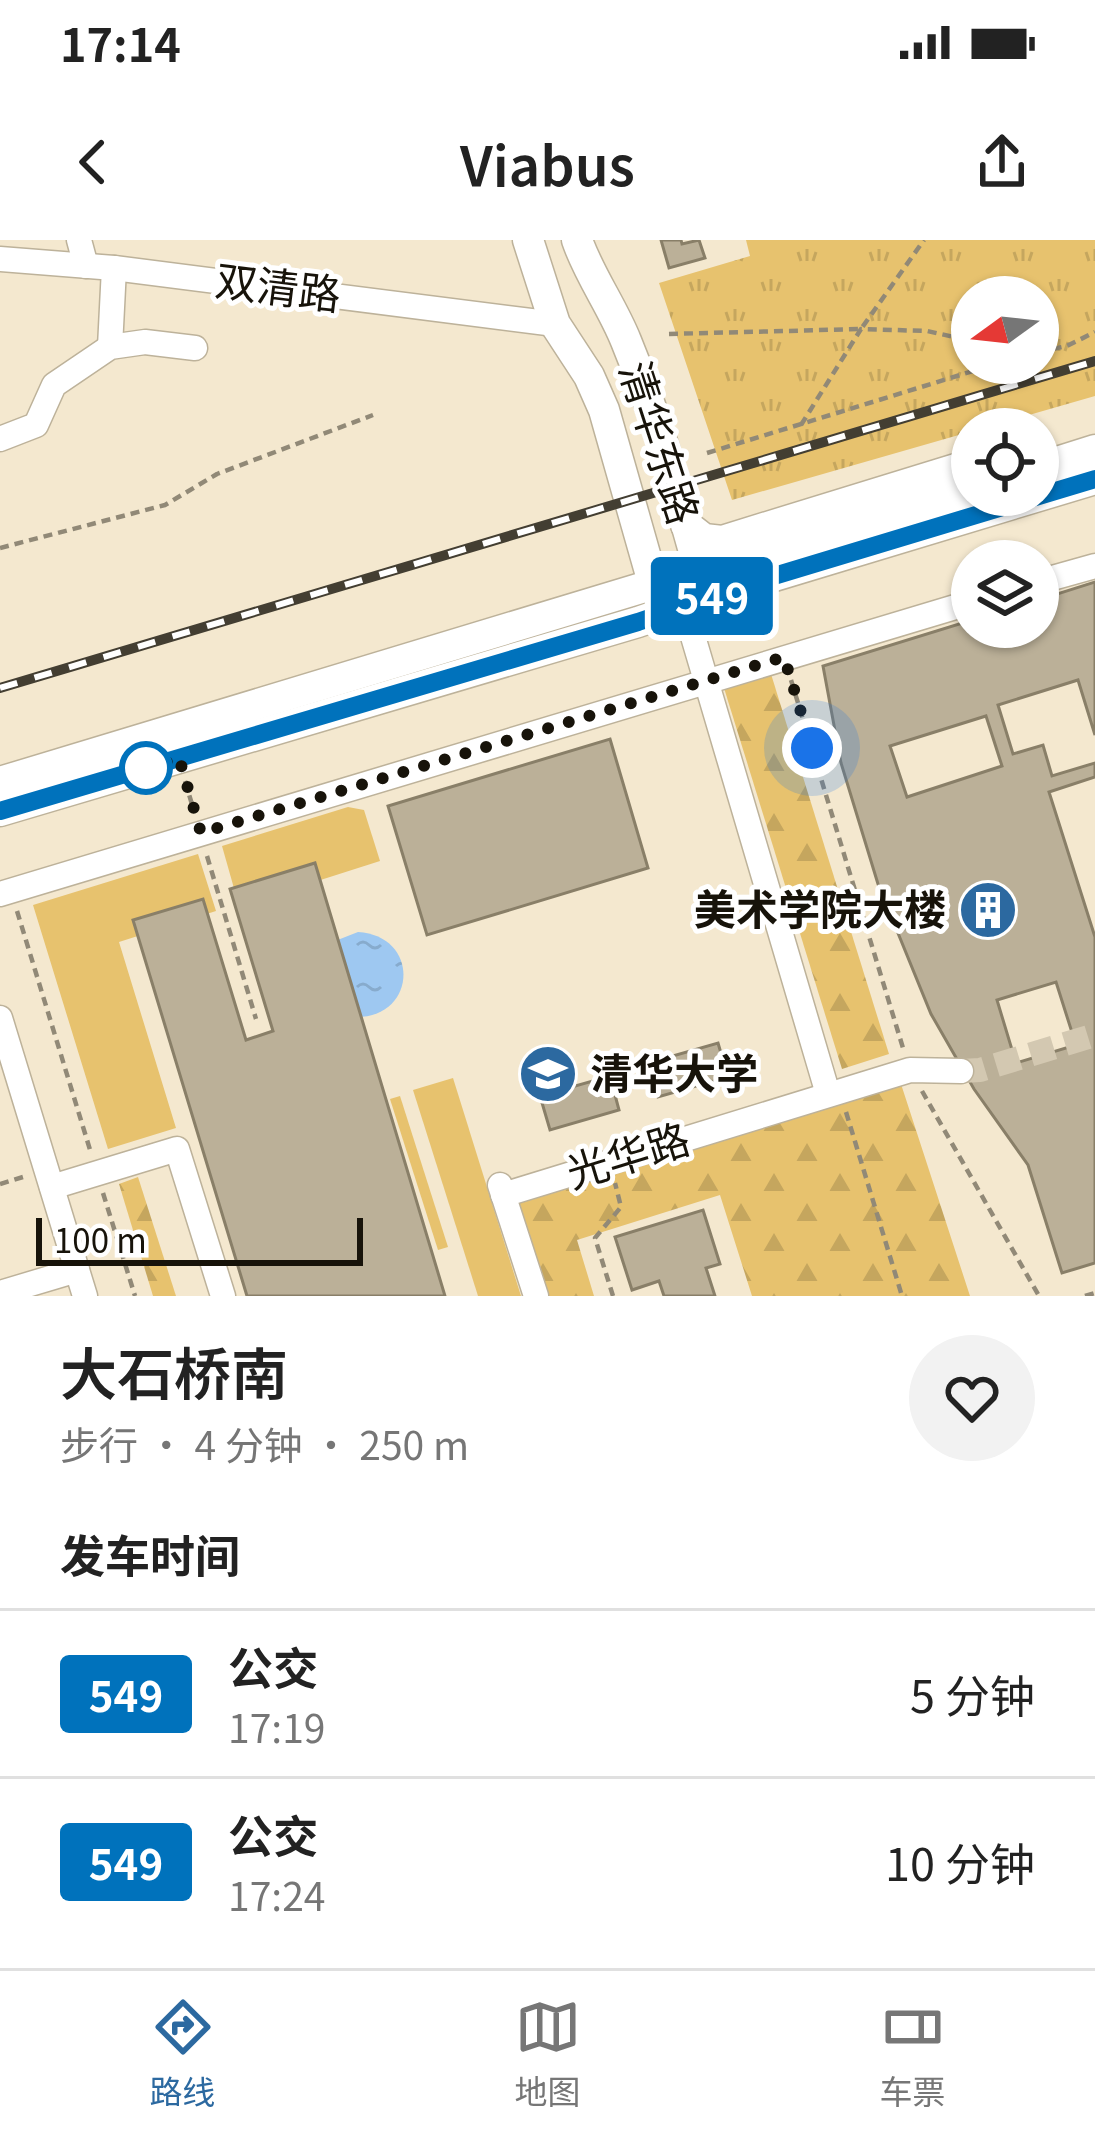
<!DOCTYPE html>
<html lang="zh">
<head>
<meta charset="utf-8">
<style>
	body { margin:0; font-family:Georgia,"Noto Sans SC",serif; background:#f2f2f2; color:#222; height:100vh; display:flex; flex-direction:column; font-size:45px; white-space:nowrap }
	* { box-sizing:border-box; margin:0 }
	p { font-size:39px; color:#767676 }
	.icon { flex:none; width:66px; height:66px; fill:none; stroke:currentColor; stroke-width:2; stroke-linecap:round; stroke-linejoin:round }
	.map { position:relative; height:1056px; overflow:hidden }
	.panel { display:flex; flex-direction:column; background:#fff; flex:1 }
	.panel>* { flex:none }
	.badge { padding:0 24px; border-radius:9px; font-size:42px; line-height:78px }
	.needle { width:78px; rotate:255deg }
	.fabs { position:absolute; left:951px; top:36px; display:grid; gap:24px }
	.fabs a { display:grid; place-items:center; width:108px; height:108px; border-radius:50%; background:#fff; box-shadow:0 3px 9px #0004; font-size:60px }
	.scale { position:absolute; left:36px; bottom:30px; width:327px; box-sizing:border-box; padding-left:12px; border:6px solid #17130a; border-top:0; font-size:33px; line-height:42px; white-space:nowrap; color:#17130a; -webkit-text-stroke:9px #fff; paint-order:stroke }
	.you { position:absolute; width:60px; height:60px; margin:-30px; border:9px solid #fff; border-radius:50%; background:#1a73e8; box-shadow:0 0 0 18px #1a73e833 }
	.map>.badge { position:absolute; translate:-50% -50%; box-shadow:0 0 0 6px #fff }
	h2 { padding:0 60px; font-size:45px; line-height:108px }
	.round { display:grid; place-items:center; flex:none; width:126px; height:126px; border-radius:63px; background:#f2f2f2 }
	.overview { display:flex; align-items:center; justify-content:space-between; height:204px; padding:0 60px }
	h1 { font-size:57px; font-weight:600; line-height:90px }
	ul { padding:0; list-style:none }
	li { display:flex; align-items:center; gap:36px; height:168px; padding:0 60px; border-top:3px solid #e0e0e0 }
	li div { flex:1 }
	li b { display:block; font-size:45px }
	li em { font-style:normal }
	li .badge { min-width:132px; font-weight:700; text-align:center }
	.status { display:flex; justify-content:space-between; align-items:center; height:84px; padding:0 60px; background:#fff; direction:ltr }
	.status svg { height:33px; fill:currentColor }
	header { display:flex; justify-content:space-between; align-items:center; height:156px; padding:0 60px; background:#fff; font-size:54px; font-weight:600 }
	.tab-bar { display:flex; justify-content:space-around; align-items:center; height:168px; border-top:3px solid #e0e0e0; background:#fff; font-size:33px; color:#767676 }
	.tab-bar a { display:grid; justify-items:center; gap:6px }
	.tab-bar .on { color:#2c69a0 }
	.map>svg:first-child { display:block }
	.grass { fill:#e7c26e }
	.forest { fill:url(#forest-firs) }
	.park { fill:url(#park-tufts); fill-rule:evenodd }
	.water { fill:url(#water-ripples) }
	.building { fill:#bbb098; stroke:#897f68; stroke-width:3; fill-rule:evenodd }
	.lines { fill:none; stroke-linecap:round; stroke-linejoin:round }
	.minor-tunnel { stroke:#d3c8b1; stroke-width:24; stroke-dasharray:24 12; stroke-linecap:butt }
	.minor-casing { stroke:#bdb29a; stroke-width:27 }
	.major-casing { stroke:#bdb29a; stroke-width:33 }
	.path { stroke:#918977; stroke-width:4.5; stroke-dasharray:9 6; stroke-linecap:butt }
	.minor { stroke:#fff; stroke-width:24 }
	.major { stroke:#fff; stroke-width:30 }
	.rail-casing { stroke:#433e32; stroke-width:10 }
	.rail { stroke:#fff; stroke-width:6; stroke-dasharray:18; stroke-linecap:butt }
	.line-casing { stroke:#fff; stroke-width:27 }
	.line { stroke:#0072bc; stroke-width:18 }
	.walk { stroke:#17130a; stroke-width:12; stroke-dasharray:0 21.6 }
	.stop-dot { fill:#fff; stroke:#0072bc; stroke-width:6 }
	.labels { text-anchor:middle; stroke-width:10; stroke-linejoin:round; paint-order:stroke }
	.street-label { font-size:42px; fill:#17130a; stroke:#fff }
	.poi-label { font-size:42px; font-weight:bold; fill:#17130a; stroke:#fff; text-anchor:end }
</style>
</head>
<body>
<div class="status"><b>17:14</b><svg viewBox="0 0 49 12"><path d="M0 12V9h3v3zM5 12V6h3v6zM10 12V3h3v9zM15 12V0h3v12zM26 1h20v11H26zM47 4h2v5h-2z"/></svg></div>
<header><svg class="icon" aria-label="back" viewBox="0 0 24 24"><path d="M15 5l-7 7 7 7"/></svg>Viabus<svg class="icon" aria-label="share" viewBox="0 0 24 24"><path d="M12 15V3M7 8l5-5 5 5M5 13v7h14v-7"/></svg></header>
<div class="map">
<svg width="1095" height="1056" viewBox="0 0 1095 1056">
	<defs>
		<pattern id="forest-firs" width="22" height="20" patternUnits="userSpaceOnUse" patternTransform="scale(3)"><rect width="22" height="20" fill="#e7c26e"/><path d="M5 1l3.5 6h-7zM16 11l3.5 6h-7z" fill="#c5a65e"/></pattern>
		<pattern id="park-tufts" width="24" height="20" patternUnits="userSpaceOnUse" patternTransform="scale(3)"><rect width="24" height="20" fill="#e7c26e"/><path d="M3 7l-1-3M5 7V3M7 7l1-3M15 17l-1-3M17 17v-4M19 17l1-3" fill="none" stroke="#c5a65e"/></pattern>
		<pattern id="water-ripples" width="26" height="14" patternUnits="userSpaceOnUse" patternTransform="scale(3)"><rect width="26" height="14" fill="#9ec8f1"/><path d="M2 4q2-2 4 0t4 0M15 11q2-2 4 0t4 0" fill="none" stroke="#87abcd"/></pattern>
	</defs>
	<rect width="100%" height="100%" fill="#f4e8cf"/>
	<g class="grass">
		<polygon points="348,567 364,570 380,621 239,666 222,606"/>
		<polygon points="198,614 216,671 119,702 176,888 108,909 33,665"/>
		<polygon points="453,838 521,1056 478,1056 413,850"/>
		<polygon points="400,856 448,1007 438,1010 390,859"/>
	</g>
	<g class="forest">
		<polygon points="771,434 889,814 842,829 724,448"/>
		<polygon points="901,844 970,1056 752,1056 720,955 577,1000 594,1056 545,1056 516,964"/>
		<polygon points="138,937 176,1056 153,1056 119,944"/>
	</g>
	<path class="park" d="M746 0H1095V156L732 260 659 43 750 16ZM972 57H1038V123H972Z"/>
	<path class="water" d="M358 692C422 696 417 781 352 777L335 701Z"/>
	<g class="building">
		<polygon points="661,0 681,0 682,4 699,0 705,18 669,28"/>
		<path d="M1095 342V495L1078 440 998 465 1013 514 1043 505 1052 536 1095 523V537L1049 552 1095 697V1023L1062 1033 1028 925 974 849 931 774 878 644 841 523 823 426 972 380V387H1038V360ZM986 476 1002 526 907 557 890 506ZM1056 742 1076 805 1016 823 997 760Z"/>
		<polygon points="610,499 648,628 427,695 388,566"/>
		<polygon points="315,623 445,1056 247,1056 133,680 203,659 246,800 273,791 230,649"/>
		<polygon points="718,803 728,837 658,857 648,823"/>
		<polygon points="610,836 619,870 550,890 540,856"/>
		<polygon points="703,970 720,1024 706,1028 715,1056 664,1056 659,1041 632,1050 615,997"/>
	</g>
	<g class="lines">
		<polyline class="minor-tunnel" points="961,831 980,830 1095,795"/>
		<defs>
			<g id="minor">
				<polyline points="79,0 86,26"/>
				<polyline points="0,19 114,28 555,84"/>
				<polyline points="110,107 114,28"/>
				<polyline points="0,199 36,185 54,145 110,107 145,102 195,108"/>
				<polyline points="1038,342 1095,326"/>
				<polyline points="684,366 828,854"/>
				<polyline points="0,654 972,362"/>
				<polyline points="0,778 77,1030 0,1053"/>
				<polyline points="500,945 536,1056"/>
				<polyline points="52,947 177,909 223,1056"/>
				<polyline points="503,955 910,830 961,831"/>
				<polyline points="77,1030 85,1056"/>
			</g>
			<g id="major">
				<polyline points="528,0 555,84 589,136 604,170 654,346 669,356"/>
				<path d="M577 0C589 35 612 66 626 101 657 176 678 255 700 333L692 349"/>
				<polyline points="1038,228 1095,210"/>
				<polyline points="686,285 704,299 722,301 972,224"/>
				<polyline points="0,542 972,248"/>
				<polyline points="0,571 638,382 751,343 1095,239"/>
			</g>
		</defs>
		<use href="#minor" class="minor-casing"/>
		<use href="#major" class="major-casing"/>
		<g class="path">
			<polyline points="669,94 861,89 924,0"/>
			<polyline points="1038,112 1067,106 1095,92"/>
			<polyline points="801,185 861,89 927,91 972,101"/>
			<polyline points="707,213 999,123"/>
			<polyline points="0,308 165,265 217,234 373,175"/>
			<polyline points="791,440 903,808"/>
			<polyline points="185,541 194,571"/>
			<polyline points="207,616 256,779"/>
			<polyline points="17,671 91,913"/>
			<polyline points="922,851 1039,1056"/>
			<polyline points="846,872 902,1056"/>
			<polyline points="0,944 23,937"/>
			<polyline points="103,953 135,1056"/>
			<polyline points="613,1056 595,998 621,967 615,943"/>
			<polyline points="1085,1056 1095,1053"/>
		</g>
		<use href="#minor" class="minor"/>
		<use href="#major" class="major"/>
		<defs>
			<polyline id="rail" points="0,448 1095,121"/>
		</defs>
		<use href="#rail" class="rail-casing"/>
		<use href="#rail" class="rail"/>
	</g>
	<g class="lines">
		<defs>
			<polyline id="line" points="0,571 638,382 751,343 1095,239"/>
		</defs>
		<use href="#line" class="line-casing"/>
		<use href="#line" class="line"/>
		<polyline class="walk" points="146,528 179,518 201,593 784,417 812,508"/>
	</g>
	<defs>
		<symbol id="building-disc" viewBox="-11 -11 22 22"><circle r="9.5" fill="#2c69a0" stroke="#fff"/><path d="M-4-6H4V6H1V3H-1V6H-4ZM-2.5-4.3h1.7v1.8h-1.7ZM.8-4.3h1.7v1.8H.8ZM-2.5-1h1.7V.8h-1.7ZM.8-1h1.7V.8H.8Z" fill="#fff"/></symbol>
		<symbol id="university-disc" viewBox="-11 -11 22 22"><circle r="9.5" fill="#2c69a0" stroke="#fff"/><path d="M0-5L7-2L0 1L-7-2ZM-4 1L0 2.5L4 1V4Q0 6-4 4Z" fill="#fff"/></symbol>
	</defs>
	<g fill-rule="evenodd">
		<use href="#building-disc" x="955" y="637" width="66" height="66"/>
		<use href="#university-disc" x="515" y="801" width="66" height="66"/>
	</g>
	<circle class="stop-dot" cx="146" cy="528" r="24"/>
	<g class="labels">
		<g class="street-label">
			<text transform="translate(278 48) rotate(7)" y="15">双清路</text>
			<text transform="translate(659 203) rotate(72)" y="15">清华东路</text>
			<text transform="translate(628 916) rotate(-17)" y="15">光华路</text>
		</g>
		<g class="poi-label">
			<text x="946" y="685">美术学院大楼</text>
			<text x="590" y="849" text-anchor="start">清华大学</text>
		</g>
	</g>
</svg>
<div class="fabs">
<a><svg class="needle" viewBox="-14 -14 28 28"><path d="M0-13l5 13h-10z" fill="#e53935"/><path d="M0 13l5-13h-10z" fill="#767676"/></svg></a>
<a><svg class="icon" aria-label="locate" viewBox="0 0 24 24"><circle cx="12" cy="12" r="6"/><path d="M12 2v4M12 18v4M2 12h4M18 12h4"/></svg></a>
<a><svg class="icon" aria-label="layers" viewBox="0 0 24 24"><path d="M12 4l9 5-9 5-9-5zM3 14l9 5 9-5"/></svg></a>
</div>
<div class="scale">100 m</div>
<div class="you" style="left:812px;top:508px"></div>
<b class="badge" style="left:712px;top:356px;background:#0072bc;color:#fff">549</b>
</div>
<section class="panel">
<div class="overview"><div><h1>大石桥南</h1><p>步行 · 4 分钟 · 250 m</p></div><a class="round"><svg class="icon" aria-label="heart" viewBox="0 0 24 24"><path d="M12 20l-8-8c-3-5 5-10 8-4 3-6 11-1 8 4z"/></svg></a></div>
<h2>发车时间</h2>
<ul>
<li><span class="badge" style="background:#0072bc;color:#fff">549</span><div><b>公交</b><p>17:19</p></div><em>5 分钟</em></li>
<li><span class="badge" style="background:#0072bc;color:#fff">549</span><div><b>公交</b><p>17:24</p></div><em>10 分钟</em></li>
</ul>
</section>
<nav class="tab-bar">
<a class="on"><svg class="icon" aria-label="directions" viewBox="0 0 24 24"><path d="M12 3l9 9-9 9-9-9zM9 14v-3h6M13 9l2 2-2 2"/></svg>路线</a>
<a><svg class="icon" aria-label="map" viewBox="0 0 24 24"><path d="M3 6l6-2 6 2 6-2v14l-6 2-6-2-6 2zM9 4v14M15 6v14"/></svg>地图</a>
<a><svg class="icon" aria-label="tickets" viewBox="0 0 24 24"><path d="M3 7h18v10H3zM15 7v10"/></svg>车票</a>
</nav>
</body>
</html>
